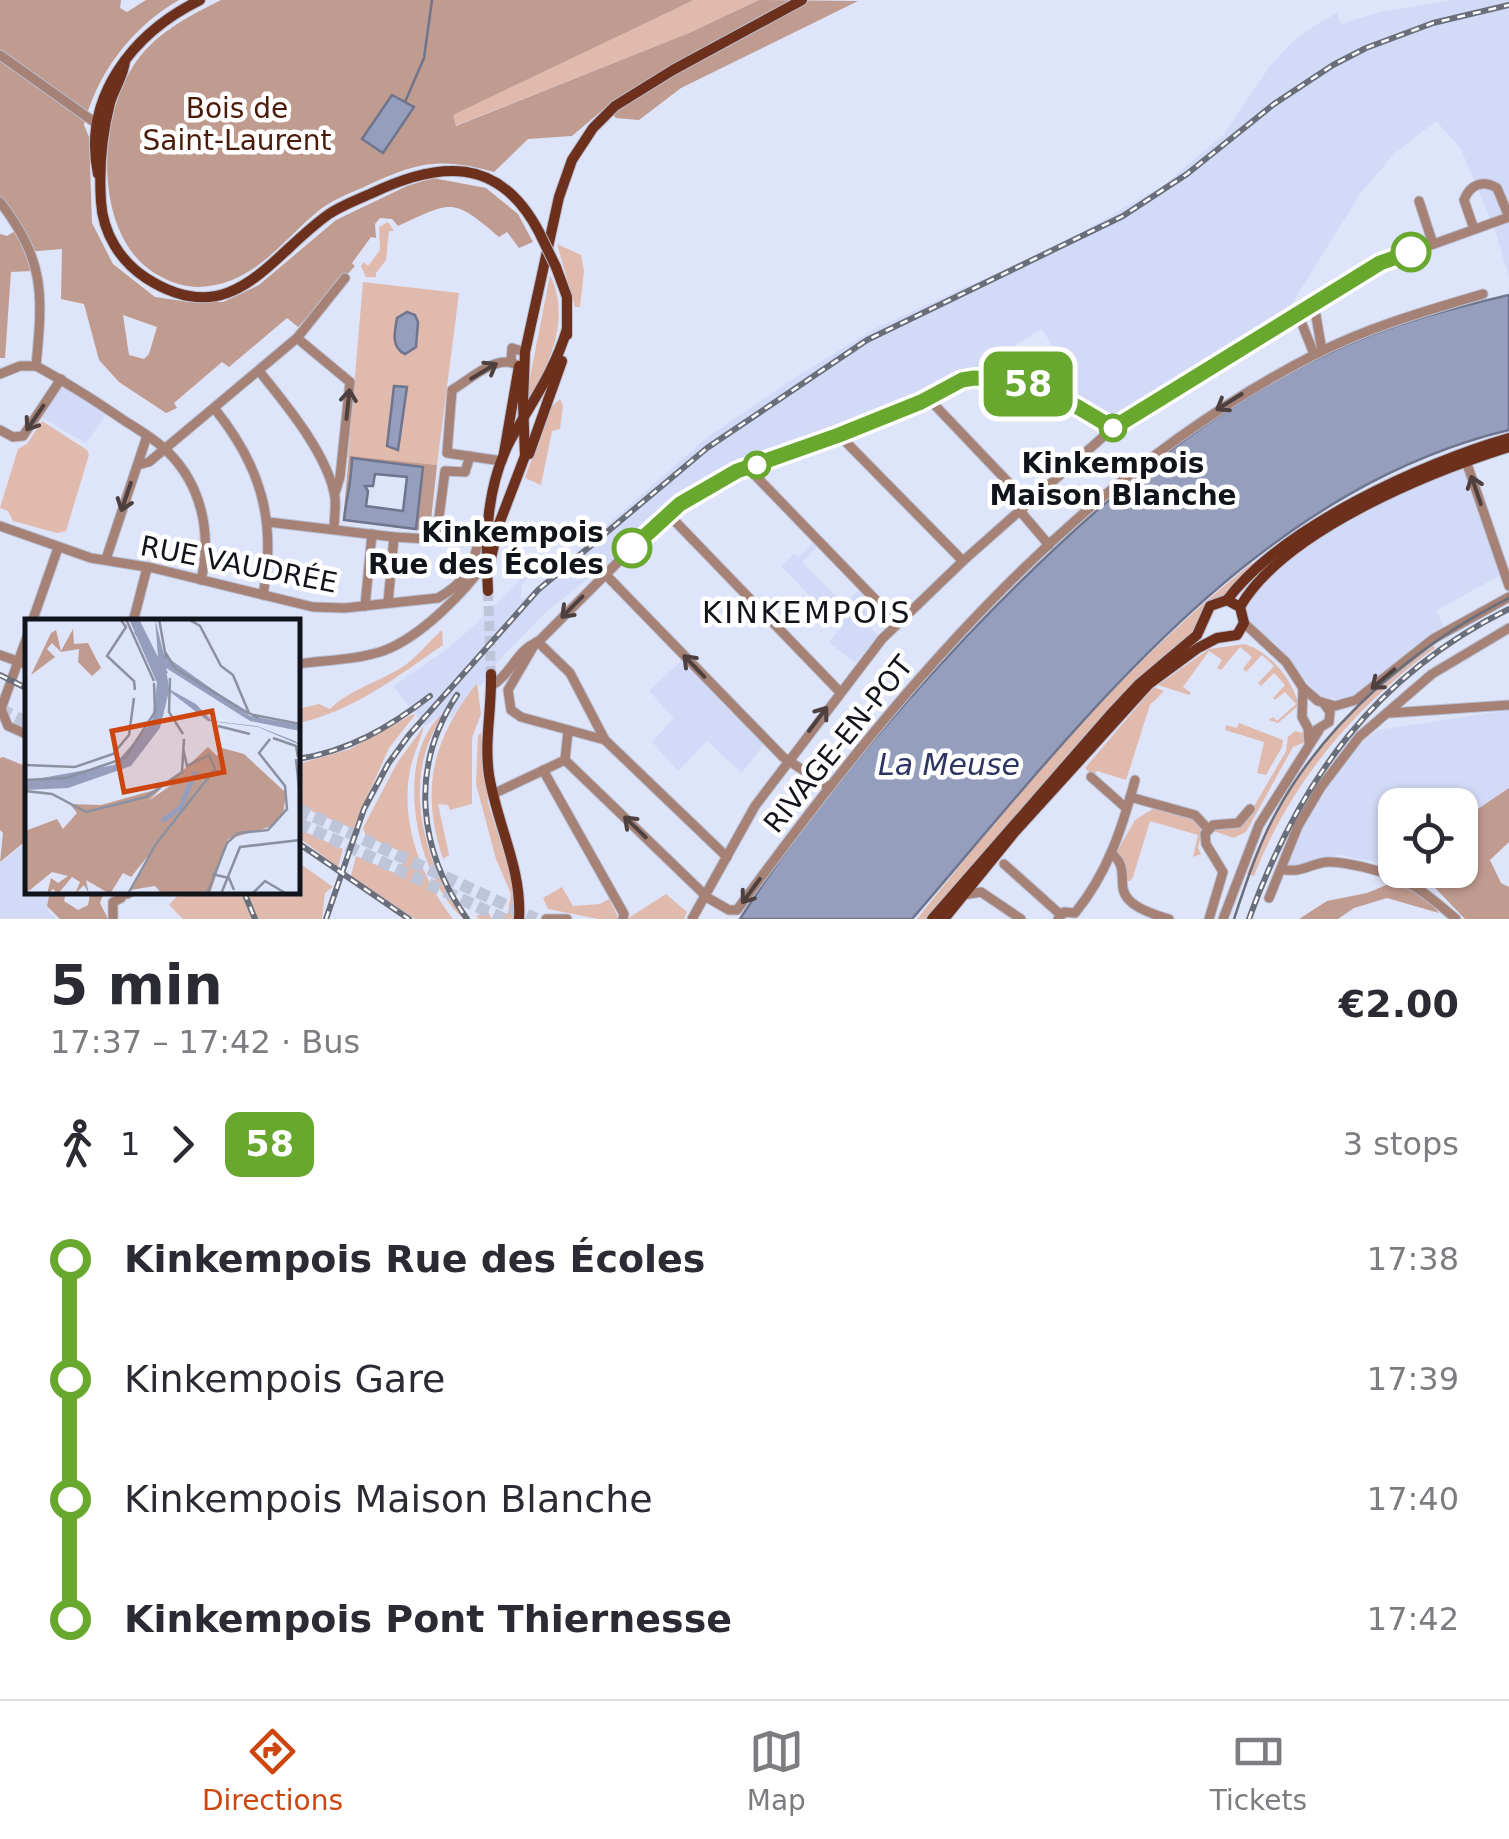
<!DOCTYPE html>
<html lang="en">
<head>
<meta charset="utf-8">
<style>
	body { margin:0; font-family:"DejaVu Sans",sans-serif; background:#f7f7f7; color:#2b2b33; height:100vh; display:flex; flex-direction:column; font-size:38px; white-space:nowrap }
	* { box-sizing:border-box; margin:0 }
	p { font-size:32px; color:#7c7c81 }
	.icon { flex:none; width:55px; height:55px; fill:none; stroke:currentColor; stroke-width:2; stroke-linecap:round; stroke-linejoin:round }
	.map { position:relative; height:919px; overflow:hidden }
	.sheet { display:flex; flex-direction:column; background:#fff; flex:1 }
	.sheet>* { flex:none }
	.badge { padding:0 20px; border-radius:15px; font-size:35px; line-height:65px }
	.buttons { position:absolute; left:1378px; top:788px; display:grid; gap:20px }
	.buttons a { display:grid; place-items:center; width:100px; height:100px; border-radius:20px; background:#fff; box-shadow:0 2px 8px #0004; font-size:50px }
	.map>.badge { position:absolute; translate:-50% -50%; box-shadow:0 0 0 5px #fff }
	.legs { display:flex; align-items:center; gap:15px; height:110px; padding:0 50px; font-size:32px }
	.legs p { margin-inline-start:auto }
	.overview { display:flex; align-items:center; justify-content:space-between; height:170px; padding:0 50px }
	h1 { font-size:55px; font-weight:700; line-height:75px }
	ul { padding:0 50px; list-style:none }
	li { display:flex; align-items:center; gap:35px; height:120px; font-size:38px }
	li i { display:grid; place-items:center; width:15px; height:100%; margin:0 12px; background:currentColor }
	li i::after { content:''; width:25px; height:25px; margin:-12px; border:8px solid; border-radius:50%; background:#fff }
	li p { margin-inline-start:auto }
	li:first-child i { background:linear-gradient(#0000 50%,currentColor 0) }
	li:last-child i { background:linear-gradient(currentColor 50%,#0000 0) }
	.dock { display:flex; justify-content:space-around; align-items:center; height:140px; border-top:2px solid #e1e1e2; background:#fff; font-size:28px; color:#7c7c81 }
	.dock a { display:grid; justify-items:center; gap:5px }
	.dock .current { color:#cd4610 }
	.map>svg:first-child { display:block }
	.built { fill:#d2daf7 }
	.green { fill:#e1baae }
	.forest { fill:#c09b8f; fill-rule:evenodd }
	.water { fill:#969ebe; stroke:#6e758d; stroke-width:2.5; fill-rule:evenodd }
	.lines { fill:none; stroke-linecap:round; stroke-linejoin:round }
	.stream { stroke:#6e758d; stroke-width:2.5 }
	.major-tunnel { stroke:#bfc5d9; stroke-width:10; stroke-dasharray:10 5; stroke-linecap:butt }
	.highway-tunnel { stroke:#bfc5d9; stroke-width:12; stroke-dasharray:12 6; stroke-linecap:butt }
	.minor-casing { stroke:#b9bfd2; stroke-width:11 }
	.major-casing { stroke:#b9bfd2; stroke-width:12 }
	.minor { stroke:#a68276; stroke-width:9 }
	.major { stroke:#6c301c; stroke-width:10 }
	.tram { stroke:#6a6e7b; stroke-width:2.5 }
	.rail-casing { stroke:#6a6e7b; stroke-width:6 }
	.rail { stroke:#fff; stroke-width:2.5; stroke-dasharray:8; stroke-linecap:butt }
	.major-bridge-casing { stroke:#b9bfd2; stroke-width:12; stroke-linecap:butt }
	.major-bridge { stroke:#6c301c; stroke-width:10 }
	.oneway { stroke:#4d403f }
	.line-1-casing { stroke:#fff; stroke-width:22 }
	.line-1 { stroke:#69a82f; stroke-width:15 }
	.stop-1-dot { fill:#fff; stroke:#69a82f; stroke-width:5 }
	.labels { text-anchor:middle; stroke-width:9; stroke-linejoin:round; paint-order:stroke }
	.park-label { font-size:28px; fill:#4a1a0a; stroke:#fff }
	.stop-label { font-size:28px; font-weight:bold; fill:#12141b; stroke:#fff }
	.street-label { font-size:28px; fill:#12141b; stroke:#fff }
	.neighbourhood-label { font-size:30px; letter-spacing:2.5px; fill:#12141b; stroke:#fff }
	.water-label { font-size:30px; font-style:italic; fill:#2d3562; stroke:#fff }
	.inset-river { fill:none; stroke:#969ebe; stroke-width:5 }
	.inset-road { fill:none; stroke:#8c91a1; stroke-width:2.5 }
	.view { fill:#cd4610; fill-opacity:0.15; stroke:#cd4610; stroke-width:5 }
	.inset-edge { fill:none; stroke:#12141b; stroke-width:5 }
</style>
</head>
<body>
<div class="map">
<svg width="1509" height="919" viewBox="0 0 1509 919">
	<rect width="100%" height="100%" fill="#dee4fa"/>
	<g class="built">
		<polygon points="1454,0 1509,0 1509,278 1496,233 1461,149 1436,121 1395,153 1362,191 1286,313 1118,423 1047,389 1055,364 1060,359 1042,329 987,362 986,374 962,373 907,404 760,457 702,485 657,515 625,549 546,612 499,660 481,686 477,683 452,718 442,714 425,726 393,686 446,650 477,623 522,578 552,542 521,587 521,601 705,439 797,376 876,328 1065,242 1164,185 1224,134 1270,66 1291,43 1317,24 1337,13 1341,24 1380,12"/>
		<polygon points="65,386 106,415 86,443 41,417 58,390"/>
		<polygon points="1462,467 1466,467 1502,574 1436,611 1444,626 1359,695 1343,700 1319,696 1278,646 1250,624 1245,606 1267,574 1319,538 1376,504"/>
		<polygon points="813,543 817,547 802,562 844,604 859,590 877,609 867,619 870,621 868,626 878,635 855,663 829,642 841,628 781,566 794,554 798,557"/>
		<polygon points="682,660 764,744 742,773 707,741 678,771 652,742 674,718 649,691"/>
		<polygon points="1509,710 1509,788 1460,821 1460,805 1395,805 1395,862 1388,864 1339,855 1319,858 1297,868 1287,864 1304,821 1320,795 1353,750 1378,730"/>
		<polygon points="26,843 28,892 53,892 49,912 57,919 0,919 0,863"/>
	</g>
	<g class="green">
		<polygon points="694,0 759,0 689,33 455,126 452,115"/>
		<polygon points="388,222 394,231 389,231 386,260 376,273 376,277 366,277 361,266 364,262 368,266 380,250 379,227"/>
		<polygon points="557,244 581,255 584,271 580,307 575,307"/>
		<path d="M550 275C571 318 550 361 530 400L526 398Z"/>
		<polygon points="363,282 459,293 437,465 348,457"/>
		<polygon points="560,399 563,406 560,429 552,431 541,485 525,478 550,408"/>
		<polygon points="42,421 87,450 89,455 66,531 57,533 13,521 8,511 0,508 18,449 27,444"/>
		<path d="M1252 563 1254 566 928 919H917C1017 792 1125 664 1252 563Z"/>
		<path d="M442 630 443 645C398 676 352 712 298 723V709L319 704 330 709C349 690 378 682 401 668 418 657 427 643 442 630Z"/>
		<path d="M1431 642 1435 648C1355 706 1290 783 1254 876L1247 874C1286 774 1349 708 1431 642Z"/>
		<path d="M1245 644C1271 653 1291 678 1299 705L1278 723 1269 720 1273 717 1277 721 1296 704 1285 692 1275 700 1273 698 1285 685 1274 673 1261 686 1258 683 1274 666 1262 655 1246 672 1243 669 1252 657 1240 647 1221 670 1217 668 1222 660 1209 651 1183 687 1191 693 1189 695 1158 685 1209 649Z"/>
		<path d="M477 683 481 714 472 738V804L450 810 448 805 438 804 449 855 443 859C420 789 432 740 477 683Z"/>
		<polygon points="1154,687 1164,691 1150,705 1126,780 1097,771 1093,776 1085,768"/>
		<polygon points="413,714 415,715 389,748 353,829 309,810 301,830 343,849 338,867 298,837 298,764 350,749"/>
		<path d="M442 714C438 723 433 732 429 742 406 799 429 872 464 919 417 880 391 760 442 714Z"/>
		<polygon points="1239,723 1283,740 1282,747 1266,775 1257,773 1264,742 1225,730 1226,725 1237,728"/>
		<path d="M424 726C421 739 413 755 410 770 400 823 421 877 453 919H415L351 876 356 856 397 874 406 854 366 836 363 828 397 763Z"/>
		<polygon points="1295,731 1303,733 1305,742 1293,747 1246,832 1234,838 1213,831 1219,827 1234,828 1245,822 1286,751 1288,737"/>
		<polygon points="481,732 488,803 512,878 514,919 479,919 476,916 488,912 492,919 508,913 511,894 496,859 476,784 478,736"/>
		<polygon points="1156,807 1194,817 1203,827 1198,848 1201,854 1193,857 1198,835 1150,821 1133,877 1130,881 1123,880 1116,853 1135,820"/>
		<polygon points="298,862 333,887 325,893 322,919 258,919 247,892 298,892"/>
		<polygon points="562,887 573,906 600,904 609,899 619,919 598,919 548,909 543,898"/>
		<polygon points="181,892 241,892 252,919 183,919 169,905"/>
		<polygon points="666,894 687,912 684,919 627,919"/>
	</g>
	<g class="forest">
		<path d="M0 0H121L120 8 127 12 146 0H179C132 27 97 73 84 125L89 137 92 223 113 264 155 297 189 302H223L259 285 336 220 407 186 433 178 486 188 518 214 533 242 519 248 507 232 499 237C452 197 453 201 398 226L392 219 380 218 375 224 376 238 371 237 352 263 355 266 298 327 287 318 229 367 222 362 174 403 177 408 166 413 119 382 99 360 84 304 61 299 62 249 26 252 31 271 11 272 5 358H0V234L7 236 15 231 0 209ZM123 315 157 327 149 354 144 359 129 355Z"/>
		<path d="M221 0H694L453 115 456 126 689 33 759 0 858 1 681 88 639 120 616 118 606 107 572 136 528 139 494 172C439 156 414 163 364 187 348 194 330 201 317 212 280 243 253 285 199 287 183 287 170 282 156 274 94 237 97 124 132 68 153 34 187 17 221 0Z"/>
		<polygon points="349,456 437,465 430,530 416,530 423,468 352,459 352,486 343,520"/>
		<polygon points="3,757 28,767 27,840 0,862 3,833 0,830 0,758"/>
		<polygon points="1509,788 1509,842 1490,860 1501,883 1509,887 1509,919 1465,919 1418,870 1460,870 1460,821"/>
		<polygon points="1396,881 1426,897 1439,913 1387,898 1354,908 1338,919 1299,919 1327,901 1367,893"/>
		<polygon points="50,892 66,892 64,901 78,910 88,905 90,894 109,892 103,895 100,903 108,919 60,919 47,906"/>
	</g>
	<g class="water">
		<polygon points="392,95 414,107 383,153 362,139"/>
		<path d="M1509 295V430C1251 492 1077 728 912 919H740C805 817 884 724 967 636 1070 528 1192 417 1329 353 1386 326 1448 309 1509 295Z"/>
		<path d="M407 312 415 315 418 322 416 347 405 354C390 347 395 331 397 318Z"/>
		<polygon points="394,386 407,387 398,450 387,446"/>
		<path d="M352 458 423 467 416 529 344 520C346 499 352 480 352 458ZM375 474 407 477 403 511 366 506 368 491 365 486H373Z"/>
	</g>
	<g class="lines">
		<polyline class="stream" points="405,102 424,58 432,0"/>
		<polyline class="major-tunnel" points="488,591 491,674"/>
		<g class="highway-tunnel">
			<polyline points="0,709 28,723"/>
			<polyline points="298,809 536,919"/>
			<polyline points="298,823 504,919"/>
		</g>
		<defs>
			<g id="minor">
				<polyline points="0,55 97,124"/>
				<polyline points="1419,201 1433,244"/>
				<path d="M0 202C45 261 43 293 36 366"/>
				<path d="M1474 229 1464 200C1470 185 1482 179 1497 188L1509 217"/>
				<polyline points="1314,304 1322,351"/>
				<polyline points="1298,314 1314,354"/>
				<polyline points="297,338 350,382 340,477 335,493"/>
				<polyline points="511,361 512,348 525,352"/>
				<path d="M36 366C66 382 94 400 122 419 137 429 154 438 167 451 202 485 212 534 201 580"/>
				<path d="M259 371C285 403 329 456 335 498 336 508 334 519 334 529"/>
				<polyline points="0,374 20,366 36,366"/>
				<polyline points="928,398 1028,503"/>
				<path d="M214 408C261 466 277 521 263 595"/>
				<polyline points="0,430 13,437 23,436 61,379"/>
				<polyline points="839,435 963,561"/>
				<path d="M502 461 447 453 452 390C471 379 498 352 519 366"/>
				<polyline points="1466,461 1509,586"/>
				<polyline points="138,465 149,462 297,338 345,278"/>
				<polyline points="749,469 898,623"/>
				<polyline points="1020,511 1049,545"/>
				<polyline points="669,515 839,691"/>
				<polyline points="268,522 394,537 480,542"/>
				<path d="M0 526 91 558 153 568 313 607 345 608 438 598C478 575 471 556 487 520"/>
				<polyline points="436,540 445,471 465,472 470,456"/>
				<polyline points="106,559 147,436"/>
				<polyline points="605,574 783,757 827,786"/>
				<polyline points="388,603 394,537"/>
				<polyline points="365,606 372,534"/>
				<polyline points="32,622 58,548"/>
				<polyline points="133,622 147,568"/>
				<polyline points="1244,623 1286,662 1303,688 1318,701 1335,706 1356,700 1433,639 1509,597"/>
				<polyline points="28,634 1,709 8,726 28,735"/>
				<polyline points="536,642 508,690 511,710 521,717 605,740"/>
				<polyline points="538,642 570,673 605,740 727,857"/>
				<polyline points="0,655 28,665"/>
				<path d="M298 664C325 660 356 660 383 651 421 637 465 592 488 559"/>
				<path d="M491 686C511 675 517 649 538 642L658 522 700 490 778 454 839 435 921 402 961 380 1023 382 1093 414 1113 428"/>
				<polyline points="1303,688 1302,717 1308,728 1309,743"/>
				<polyline points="1390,713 1509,705"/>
				<polyline points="1316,730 1329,722 1330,712 1325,705"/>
				<path d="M565 760 708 898 729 910H737C893 696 1072 479 1312 356 1366 328 1425 311 1483 294"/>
				<polyline points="543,770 624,914 623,919"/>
				<polyline points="1091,777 1126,808"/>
				<polyline points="493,794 565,760 568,731"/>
				<polyline points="1130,797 1195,815 1208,829"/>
				<path d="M1111 853C1140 876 1094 898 1169 919"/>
				<polyline points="1004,864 1061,915"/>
				<path d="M1281 869C1300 874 1309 864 1327 862 1340 861 1354 865 1367 868 1408 878 1425 892 1456 919"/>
				<polyline points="127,894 131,892"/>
				<polyline points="963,895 981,892 1021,919"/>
				<polyline points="1269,898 1298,826 1321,787 1359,737 1432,674 1509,628"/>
				<polyline points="113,919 113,902 121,898"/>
				<polyline points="546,919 567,919"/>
				<polyline points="692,919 755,806 882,639 963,561 1113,428 1381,263 1509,217"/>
				<path d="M1058 919 1064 912 1075 913C1107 874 1122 829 1135 780"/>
				<polyline points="1209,919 1223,872 1206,844 1205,834 1213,825 1238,823 1250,809"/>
				<polyline points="1223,919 1259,825 1319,730"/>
			</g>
			<g id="major">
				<path d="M125 61C124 75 114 89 110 103 102 134 99 171 101 202 103 233 120 261 146 278 233 334 270 255 329 214 341 206 356 200 370 194 438 161 499 155 539 232"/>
				<path d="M98 174C82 97 133 33 200 0"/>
				<polyline points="556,267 567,297 567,335"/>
				<polyline points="504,453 519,366"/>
				<polyline points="529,454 562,361"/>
				<polyline points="487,575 499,524 525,456 523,402 525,352 559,197 572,160 593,128 615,106 673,70 802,0"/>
				<path d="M488 591C485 539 486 486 511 439 532 402 555 370 567 329"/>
				<path d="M1227 600C1282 527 1422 463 1509 438"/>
				<path d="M1240 607C1284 531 1427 473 1509 447"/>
				<path d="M491 674C492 708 484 741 489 775 497 825 522 868 519 919"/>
				<polyline points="932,919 1110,715 1139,684 1197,635 1210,606 1227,600 1240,607 1244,623 1237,635 1217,638 1198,648 1149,684 1013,834 944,919"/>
			</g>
		</defs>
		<use href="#minor" class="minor-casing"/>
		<use href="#major" class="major-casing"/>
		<use href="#minor" class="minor"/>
		<use href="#major" class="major"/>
		<path class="tram" d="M1234 919C1246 883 1258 846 1276 813 1325 722 1418 643 1509 598"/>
		<defs>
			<g id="rail">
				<polyline points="0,675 28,689"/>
				<path d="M457 695C409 767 418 850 467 919"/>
				<path d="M298 759C349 751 390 727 430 696"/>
				<polyline points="298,843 409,919"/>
				<polyline points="244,892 255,919"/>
				<polyline points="326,919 364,809 388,764 409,735 538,590 707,448 867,340 1123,216 1187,174 1274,104 1333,65 1366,48 1433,23 1509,5"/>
				<path d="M1249 919C1299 781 1375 675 1509 609"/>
			</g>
		</defs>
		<use href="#rail" class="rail-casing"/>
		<use href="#rail" class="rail"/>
		<defs>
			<polyline id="major-bridge" points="539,232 556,267"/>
		</defs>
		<use href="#major-bridge" class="major-bridge-casing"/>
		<use href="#major-bridge" class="major-bridge"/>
	</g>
	<defs><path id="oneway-shaft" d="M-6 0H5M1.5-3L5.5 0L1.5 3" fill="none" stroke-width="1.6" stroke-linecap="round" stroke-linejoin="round" transform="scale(2.5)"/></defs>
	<g class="oneway">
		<use href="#oneway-shaft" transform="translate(484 371) rotate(-31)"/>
		<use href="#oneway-shaft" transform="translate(1229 402) rotate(148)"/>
		<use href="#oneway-shaft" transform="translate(348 404) rotate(-84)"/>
		<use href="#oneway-shaft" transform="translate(35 418) rotate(124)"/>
		<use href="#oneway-shaft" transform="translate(1476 490) rotate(-109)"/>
		<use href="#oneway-shaft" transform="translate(126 497) rotate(109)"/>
		<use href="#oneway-shaft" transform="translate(572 607) rotate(135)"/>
		<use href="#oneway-shaft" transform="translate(694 666) rotate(-134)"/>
		<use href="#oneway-shaft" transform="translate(1383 679) rotate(140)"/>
		<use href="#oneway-shaft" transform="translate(818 719) rotate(-53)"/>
		<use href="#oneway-shaft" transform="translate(635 827) rotate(-136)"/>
		<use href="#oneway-shaft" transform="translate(751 891) rotate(126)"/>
	</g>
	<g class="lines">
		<defs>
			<polyline id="line-1" points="632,548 680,504 737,471 839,435 921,402 962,380 974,378 1024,382 1076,406 1113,428 1380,263 1411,252"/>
		</defs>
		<use href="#line-1" class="line-1-casing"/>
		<use href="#line-1" class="line-1"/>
	</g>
	<g class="stop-1-dot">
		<circle cx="1411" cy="252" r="18"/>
		<circle cx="1113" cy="428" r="12"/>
		<circle cx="757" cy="465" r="12"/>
		<circle cx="632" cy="548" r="18"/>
	</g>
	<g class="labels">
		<g class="park-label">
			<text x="237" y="118">Bois de<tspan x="237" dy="32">Saint-Laurent</tspan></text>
		</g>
		<g class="stop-label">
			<text x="1113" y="473">Kinkempois<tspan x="1113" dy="32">Maison Blanche</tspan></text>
			<text x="604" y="542" text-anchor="end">Kinkempois<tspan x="604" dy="32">Rue des Écoles</tspan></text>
		</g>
		<g class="street-label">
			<text transform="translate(239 564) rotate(11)" y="10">RUE VAUDRÉE</text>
			<text transform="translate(838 744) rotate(-51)" y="10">RIVAGE-EN-POT</text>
		</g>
		<g class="neighbourhood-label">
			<text x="807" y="623">KINKEMPOIS</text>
		</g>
		<g class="water-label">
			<text x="949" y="775">La Meuse</text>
		</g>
	</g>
	<g transform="translate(25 619)">
		<rect width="275" height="275" fill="#dee4fa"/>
		<path d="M48 10 49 25 63 24 76 49 67 57 53 43 54 30 36 33 27 24 22 30 30 38 6 56 26 14 31 11 36 32ZM183 128 192 137 197 129 219 135 261 174 258 196 248 207 203 220 185 275H137L130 267 106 271 123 237 106 258 98 254 85 275 61 261 64 275 59 266 50 275 55 263 47 258 33 275 28 270 22 275 26 259 33 264 43 257 27 253 0 275V212L32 200 38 210 52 194 45 185 76 186 137 169 123 182 158 158 139 169Z" fill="#c09b8f"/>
		<path d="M104 0H114L133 38 130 0 139 36 225 97 275 106V112L225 102 141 49 144 70 171 85 187 102 232 107 270 122 275 126 233 108 183 102 144 72 135 109 106 147 43 169 0 171V162L89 146 127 103 132 64Z" fill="#969ebe"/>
		<path class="inset-river" d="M111 12 141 55M137 202 155 189 171 152"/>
		<path class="inset-road" d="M95 0 101 8 82 37 109 62 110 71M101 0 129 62M134 0 141 39M163 0 175 7 196 47 208 56 224 94 234 99M140 33 150 49 223 94M145 59 144 93 158 115M229 96 275 105M193 107 225 115M248 119 271 127 273 138M271 140 275 178M0 146 50 148 88 135 104 116 109 79M0 161 41 159 100 139 130 93 129 64M0 172 27 175 61 193 121 178 157 153 159 120M187 255 204 259 209 271M103 275 131 225 190 150 184 136 162 147 158 129M182 275 202 224 213 214 243 211 262 190 260 167 234 134 245 120M196 275 215 228 275 221M227 275 240 262 262 275"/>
		<path class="view" d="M187 92 199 153 99 173 87 112Z"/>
		<rect width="275" height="275" class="inset-edge"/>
	</g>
</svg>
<div class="buttons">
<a><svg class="icon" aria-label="locate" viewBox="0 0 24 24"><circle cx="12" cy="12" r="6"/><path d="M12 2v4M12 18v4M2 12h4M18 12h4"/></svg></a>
</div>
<b class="badge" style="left:1028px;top:384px;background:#69a82f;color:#fff">58</b>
</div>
<section class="sheet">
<div class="overview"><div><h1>5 min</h1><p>17:37 – 17:42 · Bus</p></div><b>€2.00</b></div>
<div class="legs"><svg class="icon" aria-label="walk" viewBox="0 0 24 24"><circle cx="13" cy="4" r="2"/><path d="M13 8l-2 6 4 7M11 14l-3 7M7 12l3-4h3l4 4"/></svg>1<svg class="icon" aria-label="forward" viewBox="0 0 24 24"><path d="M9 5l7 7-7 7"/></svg><b class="badge" style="background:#69a82f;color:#fff">58</b><p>3 stops</p></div>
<ul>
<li><i style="color:#69a82f"></i><b>Kinkempois Rue des Écoles</b><p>17:38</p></li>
<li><i style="color:#69a82f"></i><span>Kinkempois Gare</span><p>17:39</p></li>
<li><i style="color:#69a82f"></i><span>Kinkempois Maison Blanche</span><p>17:40</p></li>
<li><i style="color:#69a82f"></i><b>Kinkempois Pont Thiernesse</b><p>17:42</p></li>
</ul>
</section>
<nav class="dock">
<a class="current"><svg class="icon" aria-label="directions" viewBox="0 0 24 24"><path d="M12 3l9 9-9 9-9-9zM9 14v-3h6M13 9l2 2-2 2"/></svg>Directions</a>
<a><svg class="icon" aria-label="map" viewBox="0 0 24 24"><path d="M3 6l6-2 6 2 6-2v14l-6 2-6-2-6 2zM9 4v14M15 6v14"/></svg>Map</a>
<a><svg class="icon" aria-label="tickets" viewBox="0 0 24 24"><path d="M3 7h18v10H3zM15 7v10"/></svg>Tickets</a>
</nav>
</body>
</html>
